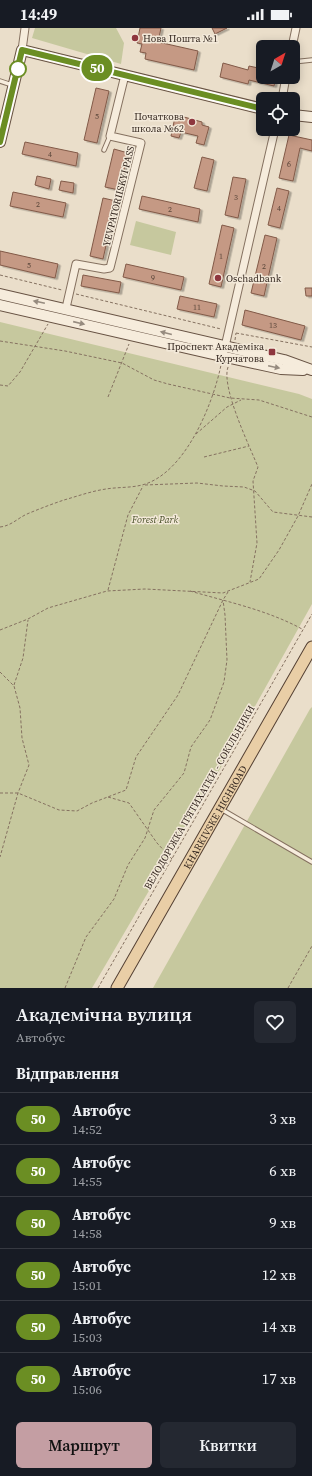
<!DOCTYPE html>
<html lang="uk">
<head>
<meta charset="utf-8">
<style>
	body { margin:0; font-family:"Source Serif 4",serif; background:#242831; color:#f1f3f6; height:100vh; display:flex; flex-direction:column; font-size:15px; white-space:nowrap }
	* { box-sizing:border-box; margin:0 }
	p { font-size:13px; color:#9ea1a6 }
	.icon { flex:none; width:22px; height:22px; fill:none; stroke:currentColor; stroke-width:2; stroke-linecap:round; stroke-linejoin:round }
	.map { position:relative; height:960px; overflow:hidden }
	.side { display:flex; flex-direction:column; background:#171b24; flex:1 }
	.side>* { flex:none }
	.badge { padding:0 8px; border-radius:13px; font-size:14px; line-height:26px }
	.needle { width:26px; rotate:39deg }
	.controls { position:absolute; left:256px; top:12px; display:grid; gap:8px }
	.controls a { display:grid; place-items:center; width:44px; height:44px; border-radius:6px; background:#171b24; box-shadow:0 2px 10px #0003; font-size:20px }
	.map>.badge { position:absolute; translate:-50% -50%; box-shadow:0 0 0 2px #fff }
	h2 { padding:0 16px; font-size:15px; line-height:36px }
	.round { display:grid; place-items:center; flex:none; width:42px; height:42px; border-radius:6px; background:#242831 }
	.headline { display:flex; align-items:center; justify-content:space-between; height:68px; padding:0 16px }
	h1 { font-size:19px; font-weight:600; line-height:30px }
	.button { display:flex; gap:8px; margin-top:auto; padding:8px 16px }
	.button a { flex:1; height:46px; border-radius:6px; background:#c49ea3; color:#111; font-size:16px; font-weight:600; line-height:46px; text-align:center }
	.button a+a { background:#242831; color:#f1f3f6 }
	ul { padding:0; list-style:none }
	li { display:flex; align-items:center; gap:12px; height:52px; padding:0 16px; border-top:1px solid #363941 }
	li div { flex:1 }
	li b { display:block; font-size:15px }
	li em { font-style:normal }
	li .badge { min-width:44px; font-weight:700; text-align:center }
	.status { display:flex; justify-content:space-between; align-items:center; height:28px; padding:0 20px; background:#171b24; direction:ltr }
	.status svg { height:11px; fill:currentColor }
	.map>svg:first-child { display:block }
	.green { fill:#c6c89e }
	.building { fill:#c59984; stroke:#825a48; filter:url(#shadow) }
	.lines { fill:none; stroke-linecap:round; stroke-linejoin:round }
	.lane-casing { stroke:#857160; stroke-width:5.5 }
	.street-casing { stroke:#857160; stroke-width:9 }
	.secondary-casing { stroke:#675243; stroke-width:12 }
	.primary-casing { stroke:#544033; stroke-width:13 }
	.path { stroke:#857160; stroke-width:1; stroke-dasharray:3 2; stroke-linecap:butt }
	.lane { stroke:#f6ecdc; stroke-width:3.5 }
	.street { stroke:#f6ecdc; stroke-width:7 }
	.secondary { stroke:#f6ecdc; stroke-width:10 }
	.primary { stroke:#e9cea6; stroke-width:11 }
	.oneway { fill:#968b7f }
	.line-casing { stroke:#fff; stroke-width:9 }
	.line { stroke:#6b8e23; stroke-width:6 }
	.poi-dot { fill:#8e363e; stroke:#f3e9d9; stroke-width:1.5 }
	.stop-dot { fill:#fff; stroke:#6b8e23; stroke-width:2 }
	.labels { text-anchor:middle; stroke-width:3; stroke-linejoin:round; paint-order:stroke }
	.number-label { font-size:8px; fill:#5a463a }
	.poi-label { font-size:10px; fill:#372a22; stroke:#f3e9d9; text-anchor:start }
	.street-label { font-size:10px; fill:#372a22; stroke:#f3e9d9 }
	.park-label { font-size:10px; font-style:italic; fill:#4b522b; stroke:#f3e9d9 }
</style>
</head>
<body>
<div class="status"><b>14:49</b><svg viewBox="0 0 49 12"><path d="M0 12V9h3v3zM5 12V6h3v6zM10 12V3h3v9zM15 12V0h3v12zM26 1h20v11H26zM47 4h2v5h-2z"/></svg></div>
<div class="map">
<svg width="312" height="960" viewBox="0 0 312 960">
	<defs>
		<filter id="shadow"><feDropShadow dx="2.5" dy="1.5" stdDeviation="0" flood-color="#0004"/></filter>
	</defs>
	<rect width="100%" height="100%" fill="#eadeca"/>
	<g class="green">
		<polygon points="35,0 116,0 124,15 121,36 32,10"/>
		<polygon points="136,193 176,204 171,227 130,217"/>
		<polygon points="0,294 299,366 312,371 312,576 215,750 92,960 0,960"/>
		<polygon points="312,679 312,960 153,960 310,681"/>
	</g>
	<g class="building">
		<polygon points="140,0 161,0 158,14 198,23 194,42 145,31 146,25 140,24 142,16 137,15"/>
		<polygon points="212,0 227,0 215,6"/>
		<polygon points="223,35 248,42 249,38 263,41 263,49 276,49 274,58 249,52 248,56 220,49"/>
		<polygon points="96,60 109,63 97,115 84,112"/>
		<polygon points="175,89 183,91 184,89 202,94 202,97 209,99 204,117 196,115 198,108 181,104 179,110 171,108"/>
		<polygon points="289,107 312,112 312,123 300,120 293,153 279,150"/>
		<polygon points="25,114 78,125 76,138 22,126"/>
		<polygon points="114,121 128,125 119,162 105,159"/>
		<polygon points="202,129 214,132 207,163 194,160"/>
		<polygon points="37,148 51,151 49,161 35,157"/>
		<polygon points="233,149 246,151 238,190 225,187"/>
		<polygon points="61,153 74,155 73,165 59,162"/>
		<polygon points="277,160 289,163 280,200 268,197"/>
		<polygon points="13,164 66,175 63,189 10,178"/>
		<polygon points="142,168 200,181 198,194 139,181"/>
		<polygon points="103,170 116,173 103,231 90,228"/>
		<polygon points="222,197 234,200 221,259 209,256"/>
		<polygon points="265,207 277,210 264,268 251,265"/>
		<polygon points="0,223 58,236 55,250 0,237"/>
		<polygon points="126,236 184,249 181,262 123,249"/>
		<polygon points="83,247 121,254 119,265 81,258"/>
		<polygon points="305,260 312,260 312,268 306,268"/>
		<polygon points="180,268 217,276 214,289 177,281"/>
		<polygon points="245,282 305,298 301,312 242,297"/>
	</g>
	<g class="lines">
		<defs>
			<g id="lane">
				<polyline points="293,34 312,32"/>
				<polyline points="0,53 12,57"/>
				<polyline points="104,122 110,108"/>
				<polyline points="221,781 312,834"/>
			</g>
			<g id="street">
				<polyline points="292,19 296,0"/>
				<polyline points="22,22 25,0"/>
				<polyline points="282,71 286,49"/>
				<polyline points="66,280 76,236 104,241 110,240 114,224 141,115 110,108 125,47"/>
				<polyline points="224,323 275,101"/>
			</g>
			<g id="secondary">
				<polyline points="293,87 312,89"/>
				<polyline points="0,114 22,22 263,81"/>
				<polyline points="0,266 284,332 312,342"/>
				<polyline points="0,277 230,330 281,341 303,342"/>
			</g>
			<g id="primary">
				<path id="s1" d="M117 960 312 619"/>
			</g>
		</defs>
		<use href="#lane" class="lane-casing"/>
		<use href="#street" class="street-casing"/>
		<use href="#secondary" class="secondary-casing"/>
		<use href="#primary" class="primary-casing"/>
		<g class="path">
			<polyline points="0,247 62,262"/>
			<polyline points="76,266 221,301"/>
			<polyline points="236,305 312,319"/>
			<polyline points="235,312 236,305"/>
			<polyline points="0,313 65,323 122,335 154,352 168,356 230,370 259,372 312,389"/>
			<path d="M228 339C221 359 249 417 258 439L253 453 257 515 250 554"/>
			<polyline points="0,357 8,358 20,344 48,296"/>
			<polyline points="108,369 129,316"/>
			<polyline points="196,406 227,379 241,372"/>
			<polyline points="204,429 249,418"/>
			<polyline points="145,457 197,455 223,458 244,459 255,463 273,484 312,489"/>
			<path d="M0 499C11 498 18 490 27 486 39 481 52 476 64 472 78 468 92 463 106 461 118 459 130 460 142 457 185 446 213 376 221 337"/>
			<polyline points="108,562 128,487 143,458"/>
			<path d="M190 563C228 574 267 582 302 601"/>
			<polyline points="0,602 28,591 48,580 107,563 145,561 223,565 259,551 279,522 298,488 312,456"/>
			<polyline points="0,644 14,658 20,680 22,710 29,737 18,765 0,829"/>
			<polyline points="14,657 23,630 28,592"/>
			<polyline points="0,765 18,765 59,782 77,783 92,775 126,762 136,729 178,667 223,572 228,564"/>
			<polyline points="108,769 129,775 157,815 172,831"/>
			<polyline points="65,960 86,909 114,871 128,837 145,810 154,782 184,745 191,719 210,692 224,654 227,632 225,587 223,572"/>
			<polyline points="98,960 312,586"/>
			<polyline points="288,960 312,918"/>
		</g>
		<use href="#lane" class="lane"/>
		<use href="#street" class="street"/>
		<use href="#secondary" class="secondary"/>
		<use href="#primary" class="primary"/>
	</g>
	<defs><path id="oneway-solid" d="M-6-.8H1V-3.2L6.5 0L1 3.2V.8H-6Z"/></defs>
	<g class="oneway">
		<use href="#oneway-solid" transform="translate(39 274) rotate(-168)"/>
		<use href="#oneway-solid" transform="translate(79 295) rotate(13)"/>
		<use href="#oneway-solid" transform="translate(166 305) rotate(-166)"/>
		<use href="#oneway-solid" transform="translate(274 339) rotate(12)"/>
	</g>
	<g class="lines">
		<defs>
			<polyline id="line" points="0,114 22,22 263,81"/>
		</defs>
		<use href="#line" class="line-casing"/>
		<use href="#line" class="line"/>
	</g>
	<g class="poi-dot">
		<circle cx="135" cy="10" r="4"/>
		<circle cx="192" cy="94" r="4"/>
		<circle cx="218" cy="250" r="4"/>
		<rect x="268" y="320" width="8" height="8" rx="2"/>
	</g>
	<circle class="stop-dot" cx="18" cy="41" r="8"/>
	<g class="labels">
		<g class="number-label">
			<text x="97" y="91">5</text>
			<text x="50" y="129">4</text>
			<text x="289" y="139">6</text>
			<text x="236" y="172">3</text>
			<text x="38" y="179">2</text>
			<text x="279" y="183">4</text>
			<text x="170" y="184">2</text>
			<text x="221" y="231">1</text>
			<text x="29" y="240">5</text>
			<text x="264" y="241">2</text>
			<text x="153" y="252">9</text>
			<text x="197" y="282">11</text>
			<text x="273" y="300">13</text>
		</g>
		<g class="poi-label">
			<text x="143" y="14">Нова Пошта №1</text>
			<text x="184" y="92" text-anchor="end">Початкова<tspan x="184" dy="12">школа №62</tspan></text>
			<text x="226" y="254">Oschadbank</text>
			<text x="264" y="322" text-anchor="end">Проспект Академіка<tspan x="264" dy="12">Курчатова</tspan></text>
		</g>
		<g class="street-label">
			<text transform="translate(118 168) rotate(-76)" y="4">YEVPATORIISKYI PASS</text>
			<text transform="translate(199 769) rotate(-60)" y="4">ВЕЛОДОРІЖКА П'ЯТИХАТКИ - СОКІЛЬНИКИ</text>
			<text dy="4" stroke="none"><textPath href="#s1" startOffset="197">KHARKIVSKE HIGHROAD</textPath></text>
		</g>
		<g class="park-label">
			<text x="155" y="495">Forest Park</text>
		</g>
	</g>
</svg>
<div class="controls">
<a><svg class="needle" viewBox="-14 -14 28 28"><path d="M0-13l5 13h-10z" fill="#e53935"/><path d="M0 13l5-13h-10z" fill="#9ea1a6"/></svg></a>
<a><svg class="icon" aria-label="locate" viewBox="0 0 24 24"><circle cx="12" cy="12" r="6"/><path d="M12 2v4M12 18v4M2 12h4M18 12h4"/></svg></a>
</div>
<b class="badge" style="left:97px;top:40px;background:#6b8e23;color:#fff">50</b>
</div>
<section class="side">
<div class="headline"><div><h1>Академічна вулиця</h1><p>Автобус</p></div><a class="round"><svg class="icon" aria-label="heart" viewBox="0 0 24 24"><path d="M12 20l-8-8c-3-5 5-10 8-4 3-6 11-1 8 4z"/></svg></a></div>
<h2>Відправлення</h2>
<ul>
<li><span class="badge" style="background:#6b8e23;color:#fff">50</span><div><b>Автобус</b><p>14:52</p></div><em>3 хв</em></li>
<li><span class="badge" style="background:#6b8e23;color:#fff">50</span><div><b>Автобус</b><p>14:55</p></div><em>6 хв</em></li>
<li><span class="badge" style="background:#6b8e23;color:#fff">50</span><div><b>Автобус</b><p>14:58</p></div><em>9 хв</em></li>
<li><span class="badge" style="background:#6b8e23;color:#fff">50</span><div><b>Автобус</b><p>15:01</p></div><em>12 хв</em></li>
<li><span class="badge" style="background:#6b8e23;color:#fff">50</span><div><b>Автобус</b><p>15:03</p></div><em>14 хв</em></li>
<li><span class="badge" style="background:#6b8e23;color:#fff">50</span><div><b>Автобус</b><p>15:06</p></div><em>17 хв</em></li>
</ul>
<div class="button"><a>Маршрут</a><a>Квитки</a></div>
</section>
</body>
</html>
